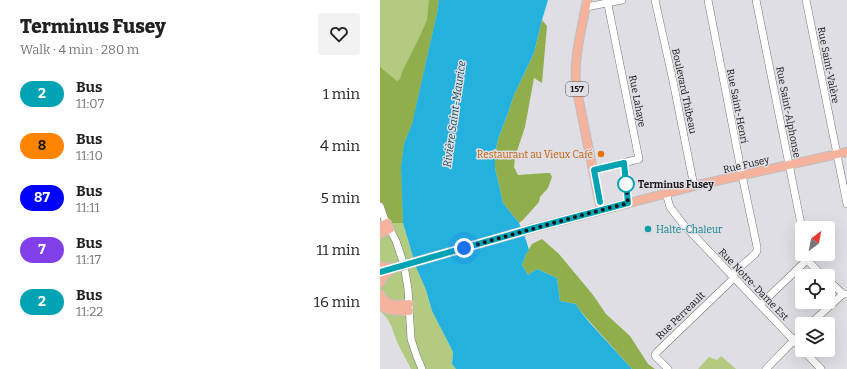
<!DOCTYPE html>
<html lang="en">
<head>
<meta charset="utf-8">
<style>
	body { margin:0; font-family:Bitter,serif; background:#f2f2f2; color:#222; height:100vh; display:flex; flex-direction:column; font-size:15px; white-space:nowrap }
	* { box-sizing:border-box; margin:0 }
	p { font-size:13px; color:#767676 }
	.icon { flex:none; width:22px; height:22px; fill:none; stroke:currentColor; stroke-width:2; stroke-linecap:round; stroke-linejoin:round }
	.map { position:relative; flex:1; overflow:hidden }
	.panel { display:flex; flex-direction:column; background:#fff; width:380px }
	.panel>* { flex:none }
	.badge { padding:0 8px; border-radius:13px; font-size:14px; line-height:26px }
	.needle { width:26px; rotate:32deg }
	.fabs { position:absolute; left:415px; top:221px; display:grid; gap:8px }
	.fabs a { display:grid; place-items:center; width:40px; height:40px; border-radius:4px; background:#fff; box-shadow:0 4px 16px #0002; font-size:20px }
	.you { position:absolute; width:20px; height:20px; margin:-10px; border:3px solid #fff; border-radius:50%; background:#1a73e8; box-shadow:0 0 0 6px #1a73e833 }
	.map>.badge { position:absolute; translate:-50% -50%; box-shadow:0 0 0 2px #fff }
	.round { display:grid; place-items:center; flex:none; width:42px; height:42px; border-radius:4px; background:#f2f2f2 }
	.head { display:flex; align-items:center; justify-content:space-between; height:68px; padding:0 20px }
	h1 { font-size:19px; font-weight:800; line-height:30px }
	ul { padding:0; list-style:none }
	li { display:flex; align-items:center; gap:12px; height:52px; padding:0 20px }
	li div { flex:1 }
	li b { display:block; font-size:15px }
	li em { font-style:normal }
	li .badge { min-width:44px; font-weight:700; text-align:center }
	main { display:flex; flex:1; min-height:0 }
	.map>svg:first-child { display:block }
	.green { fill:#b3cb81 }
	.forest { fill:#91ae4d }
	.water { fill:#25b1de }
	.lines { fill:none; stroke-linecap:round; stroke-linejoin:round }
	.minor-casing { stroke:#75757a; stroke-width:8 }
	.major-casing { stroke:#bebebe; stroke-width:10 }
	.minor { stroke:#fff; stroke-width:7 }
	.major { stroke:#f5b39e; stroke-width:8 }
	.major-bridge-casing { stroke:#bebebe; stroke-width:10; stroke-linecap:butt }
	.major-bridge { stroke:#f5b39e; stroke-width:8 }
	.line-casing { stroke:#fff; stroke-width:9 }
	.line { stroke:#00a3b4; stroke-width:6 }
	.walk { stroke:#161618; stroke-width:4; stroke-dasharray:0 7.2 }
	.food-dot { fill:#e8710a; stroke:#dedee4; stroke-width:1.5 }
	.stop-dot { fill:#fff; stroke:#00a3b4; stroke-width:2 }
	.culture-dot { fill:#0f9aa8; stroke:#dedee4; stroke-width:1.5 }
	.labels { text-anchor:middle; stroke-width:3; stroke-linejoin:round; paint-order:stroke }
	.shield { fill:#dedee4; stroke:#525255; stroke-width:1 }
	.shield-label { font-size:9px; font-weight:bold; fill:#161618 }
	.street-label { font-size:10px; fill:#161618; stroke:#dedee4 }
	.food-label { font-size:10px; fill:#c56008; stroke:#dedee4; text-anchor:end }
	.stop-label { font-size:10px; font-weight:bold; fill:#161618; stroke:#dedee4; text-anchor:start }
	.culture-label { font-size:10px; fill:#0d838f; stroke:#dedee4; text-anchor:start }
	.water-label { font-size:11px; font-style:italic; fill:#144a5d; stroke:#dedee4 }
</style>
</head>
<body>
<main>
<section class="panel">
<div class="head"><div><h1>Terminus Fusey</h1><p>Walk · 4 min · 280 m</p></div><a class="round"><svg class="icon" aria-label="heart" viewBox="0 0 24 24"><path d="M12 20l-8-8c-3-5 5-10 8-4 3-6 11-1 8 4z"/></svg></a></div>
<ul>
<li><span class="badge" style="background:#00a3b4;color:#fff">2</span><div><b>Bus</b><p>11:07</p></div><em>1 min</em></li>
<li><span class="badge" style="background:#ff8400;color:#111">8</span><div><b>Bus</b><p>11:10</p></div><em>4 min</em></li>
<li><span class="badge" style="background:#00f;color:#fff">87</span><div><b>Bus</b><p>11:11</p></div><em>5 min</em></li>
<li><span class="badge" style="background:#803fe8;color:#fff">7</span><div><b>Bus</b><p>11:17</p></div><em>11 min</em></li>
<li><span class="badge" style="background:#00a3b4;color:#fff">2</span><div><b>Bus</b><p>11:22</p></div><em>16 min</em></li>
</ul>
</section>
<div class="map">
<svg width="467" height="369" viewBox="0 0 467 369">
	<rect width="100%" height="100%" fill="#dedee4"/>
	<g class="green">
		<path d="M0 0H59L23 223 36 267 46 290 52 311 70 346 73 352 72 364 76 369H31C27 361 22 352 18 344 12 330 12 321 0 311Z"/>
		<polygon points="341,356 356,369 318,369 329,357 337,360"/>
	</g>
	<g class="forest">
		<polygon points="49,0 59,0 57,13 32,124 24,144 21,167 23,223 7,223 2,220 0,220 0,67 17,81 20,79 23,70 39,38 47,20"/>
		<polygon points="162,20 167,26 162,83 154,78 145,127 135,157 134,167 138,175 167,173 170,173 172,177 168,188 160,197 159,202 143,220 139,223 123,203 115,168 115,154 118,139 127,116 134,95 154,53"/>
		<polygon points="162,239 179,254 213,295 226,314 250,336 268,364 275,369 252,369 210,322 198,308 196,304 180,301 177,278 157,269 148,275 142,265 146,254 152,244"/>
	</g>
	<polygon class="water" points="59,0 168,0 162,20 154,53 134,95 127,116 118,139 115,154 115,168 123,203 139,223 146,240 149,250 146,254 142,265 148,275 157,269 177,278 180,301 196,304 198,308 209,322 252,369 76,369 72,364 73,352 70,346 52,311 46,290 36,267 23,223 21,167 24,144 32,124 57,13"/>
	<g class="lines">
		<defs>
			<g id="minor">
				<polyline points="275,0 293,81 314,186"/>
				<polyline points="328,0 362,175 377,247 377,251 375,254 351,275"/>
				<polyline points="376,0 422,229"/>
				<polyline points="426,0 467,204"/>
				<polyline points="206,7 242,0"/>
				<polyline points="214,170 259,159 227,0"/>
				<polyline points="286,193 290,207 303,224 422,349"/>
				<polyline points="0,206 5,220 16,241 24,265 28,289 31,339 37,357 42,369"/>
				<polyline points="428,259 430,263 443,276"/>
				<polyline points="448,280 463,294"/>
				<polyline points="380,305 428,259 427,254"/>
				<polyline points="430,324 463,294 467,294"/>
				<polyline points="423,350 441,369"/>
				<polyline points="288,369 276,357 275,355 277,352 354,278"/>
				<polyline points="386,369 422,332"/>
			</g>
			<g id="major">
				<path d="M207 0C202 29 192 61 197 91L221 210"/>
				<polyline points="0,227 7,223"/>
				<polyline points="154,228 318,185 467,152"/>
				<polyline points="0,234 10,229"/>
				<polyline points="0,266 13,268"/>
				<polyline points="0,283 4,276 13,268"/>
				<path d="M0 294C5 307 18 305 29 304"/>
				<path d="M0 305C9 312 19 311 29 311"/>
			</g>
		</defs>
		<use href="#minor" class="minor-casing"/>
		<use href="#major" class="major-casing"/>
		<use href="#minor" class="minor"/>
		<use href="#major" class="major"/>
		<defs>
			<polyline id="major-bridge" points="14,268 154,228"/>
		</defs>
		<use href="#major-bridge" class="major-bridge-casing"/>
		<use href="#major-bridge" class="major-bridge"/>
	</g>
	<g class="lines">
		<defs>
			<polyline id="line" points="0,272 154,228 248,203 244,163 214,170 220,202"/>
		</defs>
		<use href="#line" class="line-casing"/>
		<use href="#line" class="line"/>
		<polyline class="walk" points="84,248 195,217 248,203 246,184"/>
	</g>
	<circle class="food-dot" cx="221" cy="154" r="4"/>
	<circle class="stop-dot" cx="246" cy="184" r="8"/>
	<circle class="culture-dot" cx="268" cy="229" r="4"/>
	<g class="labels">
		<rect class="shield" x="186" y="82" width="22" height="14" rx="3"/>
		<g class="shield-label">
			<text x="197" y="92">157</text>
		</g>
		<g class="street-label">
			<text transform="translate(449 65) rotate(79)" y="4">Rue Saint-Valère</text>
			<text transform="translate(305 91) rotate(78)" y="4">Boulevard Thibeau</text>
			<text transform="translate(258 101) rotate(79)" y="4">Rue Lahaye</text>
			<text transform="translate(358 106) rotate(79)" y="4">Rue Saint-Henri</text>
			<text transform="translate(409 112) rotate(79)" y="4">Rue Saint-Alphonse</text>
			<text transform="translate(366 164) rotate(-13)" y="4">Rue Fusey</text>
			<text transform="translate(374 284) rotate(46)" y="4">Rue Notre-Dame Est</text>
			<text transform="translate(300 315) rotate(-44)" y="4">Rue Perreault</text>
		</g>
		<g class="food-label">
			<text x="213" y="158">Restaurant au Vieux Café</text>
		</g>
		<g class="stop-label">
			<text x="258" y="188">Terminus Fusey</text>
		</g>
		<g class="culture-label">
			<text x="276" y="233">Halte-Chaleur</text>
		</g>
		<g class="water-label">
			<text transform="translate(74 114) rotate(-82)" y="4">Rivière Saint-Maurice</text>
		</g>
	</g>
</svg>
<div class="fabs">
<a><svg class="needle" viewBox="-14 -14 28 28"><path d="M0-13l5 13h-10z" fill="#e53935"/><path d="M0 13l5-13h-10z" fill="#767676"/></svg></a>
<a><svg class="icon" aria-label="locate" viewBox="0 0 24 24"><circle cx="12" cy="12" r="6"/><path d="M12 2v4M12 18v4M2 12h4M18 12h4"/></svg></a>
<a><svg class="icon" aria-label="layers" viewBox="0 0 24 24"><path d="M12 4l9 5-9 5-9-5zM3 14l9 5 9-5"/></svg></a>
</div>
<div class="you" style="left:84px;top:248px"></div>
</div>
</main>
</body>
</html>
